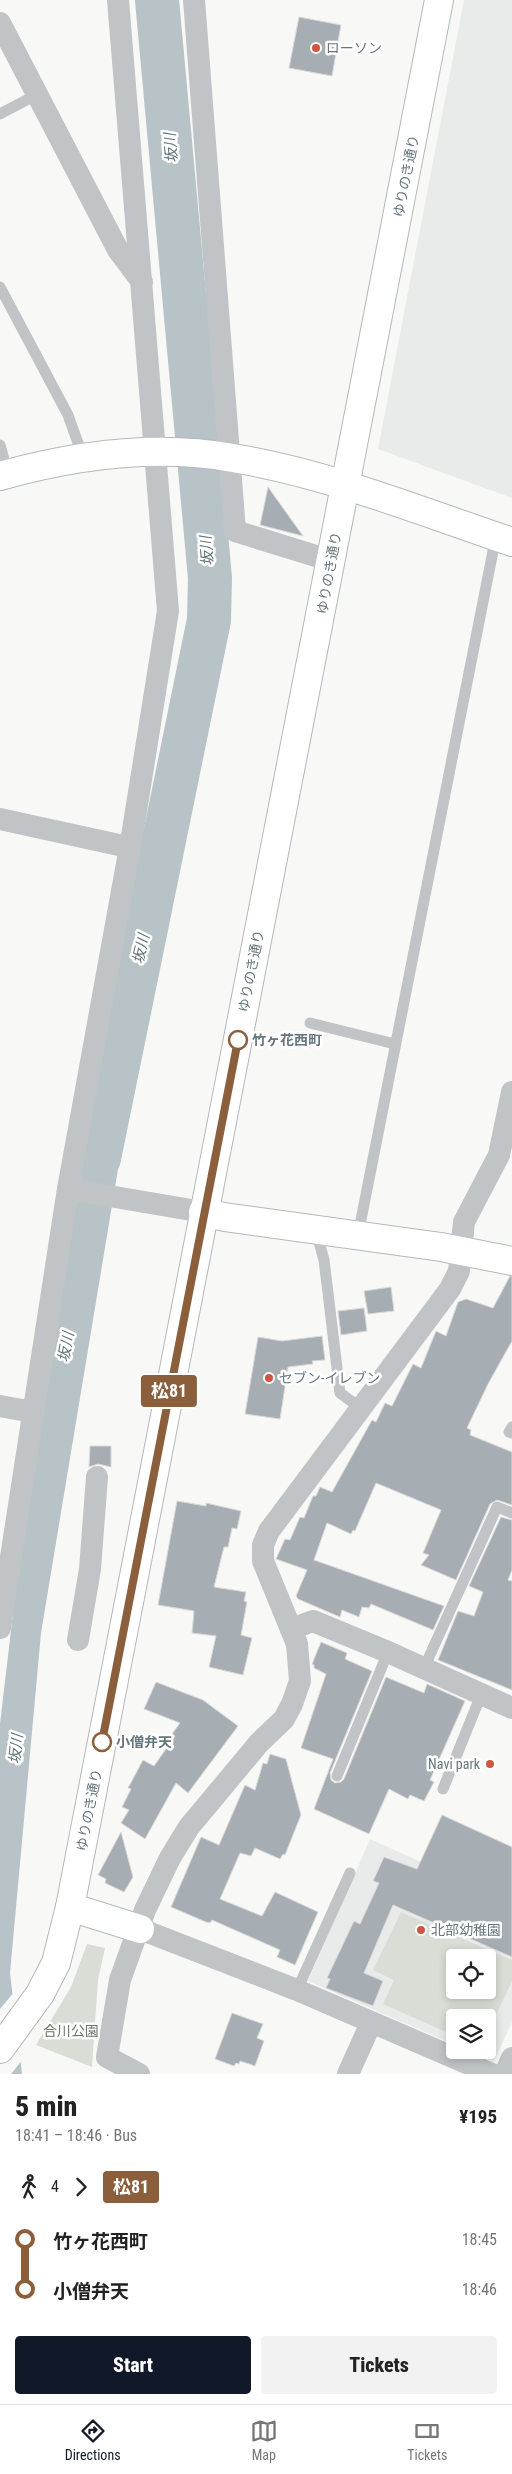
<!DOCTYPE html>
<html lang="en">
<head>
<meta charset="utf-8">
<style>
	body { margin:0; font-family:"Roboto Condensed","Noto Sans JP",sans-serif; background:#f2f2f2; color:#222; height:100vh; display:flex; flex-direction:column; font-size:19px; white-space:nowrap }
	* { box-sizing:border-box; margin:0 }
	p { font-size:16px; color:#767676 }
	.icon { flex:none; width:28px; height:28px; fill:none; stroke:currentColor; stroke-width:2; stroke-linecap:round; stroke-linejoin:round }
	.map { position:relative; height:2074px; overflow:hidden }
	.sheet { display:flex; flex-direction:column; background:#fff; flex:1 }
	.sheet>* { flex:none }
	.badge { padding:0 10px; border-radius:4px; font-size:18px; line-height:32px }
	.buttons { position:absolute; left:446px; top:1949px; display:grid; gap:10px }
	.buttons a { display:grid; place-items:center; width:50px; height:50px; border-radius:5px; background:#fff; box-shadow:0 2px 8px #0003; font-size:25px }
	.map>.badge { position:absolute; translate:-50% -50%; box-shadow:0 0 0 2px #fff }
	.legs { display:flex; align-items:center; gap:8px; height:55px; padding:0 15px; font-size:16px }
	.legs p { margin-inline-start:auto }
	.head { display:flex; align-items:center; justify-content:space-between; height:85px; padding:0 15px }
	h1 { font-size:28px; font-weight:800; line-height:38px }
	.primary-button { display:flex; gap:10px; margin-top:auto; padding:10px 15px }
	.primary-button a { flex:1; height:58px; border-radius:5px; background:#111827; color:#fff; font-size:20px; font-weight:800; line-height:58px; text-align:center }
	.primary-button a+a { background:#f2f2f2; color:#222 }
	ul { padding:0 15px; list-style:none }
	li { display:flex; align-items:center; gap:18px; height:50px; font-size:19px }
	li i { display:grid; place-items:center; width:8px; height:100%; margin:0 6px; background:currentColor }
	li i::after { content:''; width:12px; height:12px; margin:-6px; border:4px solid; border-radius:50%; background:#fff }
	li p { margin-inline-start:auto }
	li:first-child i { background:linear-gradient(#0000 50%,currentColor 0) }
	li:last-child i { background:linear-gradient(currentColor 50%,#0000 0) }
	.tab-bar { display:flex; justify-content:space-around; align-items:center; height:70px; border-top:1px solid #e0e0e0; background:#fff; font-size:14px; color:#767676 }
	.tab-bar a { display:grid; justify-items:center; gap:2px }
	.tab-bar .active { color:#111827 }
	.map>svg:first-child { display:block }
	.built { fill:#e9eaea; fill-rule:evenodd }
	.green { fill:#d9ddd6; fill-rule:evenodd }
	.water { fill:#b7c3c6 }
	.pier { fill:#f8f8f6 }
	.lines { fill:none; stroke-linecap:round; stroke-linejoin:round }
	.river { stroke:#b7c3c6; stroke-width:44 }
	.building { fill:#a6aeb3; stroke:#dadad9 }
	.secondary-casing { stroke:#b3b8bc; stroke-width:30 }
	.lane { stroke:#c0c4c7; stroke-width:11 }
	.street { stroke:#c0c4c7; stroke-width:22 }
	.secondary { stroke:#fff; stroke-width:28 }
	.line-1-casing { stroke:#fff; stroke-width:11 }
	.line-1 { stroke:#8b5e3c; stroke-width:8 }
	.poi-dot { fill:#d0553f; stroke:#fff; stroke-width:2 }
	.stop-1-dot { fill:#fff; stroke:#8b5e3c; stroke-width:2.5 }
	.labels { text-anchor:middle; stroke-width:5; stroke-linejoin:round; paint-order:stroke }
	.poi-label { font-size:14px; fill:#66767e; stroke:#fff; text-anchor:start }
	.street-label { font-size:14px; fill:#66767e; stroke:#fff }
	.stop-label { font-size:14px; font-weight:bold; fill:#66767e; stroke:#fff; text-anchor:start }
	.park-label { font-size:14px; fill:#697765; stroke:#fff }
	.water-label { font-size:15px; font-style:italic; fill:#617478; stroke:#fff }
</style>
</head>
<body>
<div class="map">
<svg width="512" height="2074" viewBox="0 0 512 2074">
	<rect width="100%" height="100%" fill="#f8f8f6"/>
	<g class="built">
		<polygon points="464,0 512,0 512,498 378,449"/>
		<path d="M370 1839 512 1903V2022L494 2061 468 2050H488V2018H455V2045L308 1981ZM455 1958H488V1990H455Z"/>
	</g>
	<g class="green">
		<path d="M401 1912 512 1960V1981L488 2032V2018H455V2036L383 2004 394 1980 373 1970ZM455 1958H488V1990H455Z"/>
		<polygon points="87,1944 105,1948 98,1980 92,2067 36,2045 71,1987"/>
	</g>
	<polygon class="water" points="91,1095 129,1103 41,1633 10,1973 22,2074 0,2074 0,1724 26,1503"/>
	<polygon class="pier" points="15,1991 23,2059 11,2074 0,2074 0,2009"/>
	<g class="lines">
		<polyline class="river" points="99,1158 209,620 210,578 157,0"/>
	</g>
	<g class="building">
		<polygon points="299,17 341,25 332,76 289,68"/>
		<polygon points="268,487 303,536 260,525"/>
		<polygon points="510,1276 512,1276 512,1341 488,1384 467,1428 471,1430 470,1435 512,1452 512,1505 497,1500 490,1504 456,1580 421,1565 429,1555 423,1553 441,1510 376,1483 355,1531 353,1530 351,1534 327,1523 314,1560 444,1606 433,1630 371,1604 369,1608 362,1607 359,1617 342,1610 340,1617 298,1599 296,1596 307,1570 276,1559 285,1539 290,1540 300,1517 304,1518 313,1496 316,1496 320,1487 332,1492 372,1420 376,1422 385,1403 392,1406 413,1364 421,1368 436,1331 446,1336 458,1302 466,1299 493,1308"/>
		<polygon points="391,1287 394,1311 368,1314 364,1291"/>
		<polygon points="364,1308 367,1331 341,1335 338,1311"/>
		<polygon points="322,1336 325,1360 312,1361 313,1364 288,1367 280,1419 245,1414 258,1337 282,1341"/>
		<polygon points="90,1446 111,1446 111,1467 98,1464 89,1467"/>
		<polygon points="177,1501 206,1506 206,1503 241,1511 237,1529 232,1528 228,1547 224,1547 214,1587 246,1592 244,1601 247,1602 241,1635 252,1638 243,1675 209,1667 216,1636 192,1633 194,1611 158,1605"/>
		<polygon points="501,1517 512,1520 512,1570 508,1580 512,1581 512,1690 438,1660 458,1611 474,1616 483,1592 469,1586"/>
		<polygon points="321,1642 347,1653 345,1659 372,1671 330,1773 331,1780 335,1783 341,1782 344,1779 386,1677 424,1693 427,1684 465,1701 430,1780 434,1782 424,1801 410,1795 408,1799 389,1789 369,1834 314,1809 333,1759 301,1748 326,1674 314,1668 314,1665 312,1664"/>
		<polygon points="156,1682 203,1700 238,1726 188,1793 176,1783 145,1839 121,1823 129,1810 122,1807 131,1789 128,1788 143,1760 154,1766 175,1736 172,1734 180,1723 144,1709"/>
		<polygon points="270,1754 286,1759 301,1815 285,1855 283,1854 280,1859 255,1848 251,1856 240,1853 220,1899 262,1916 275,1892 318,1912 295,1965 277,1957 280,1950 212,1920 210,1923 206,1922 171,1907 201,1837 219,1845 245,1785 255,1790 263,1763 267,1764"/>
		<polygon points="442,1815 512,1847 512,1957 393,1905 364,1973 383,1981 373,2006 326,1988 330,1979 327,1978 354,1921 360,1924 379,1883 373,1881 384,1857 417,1869"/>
		<polygon points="121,1832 133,1877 124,1892 105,1883 106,1879 98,1875"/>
		<polygon points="232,2013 263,2024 257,2038 264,2041 255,2066 240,2061 239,2064 236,2063 234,2066 215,2059"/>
	</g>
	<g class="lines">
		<defs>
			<g id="secondary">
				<path d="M0 476C75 455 155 444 233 458 329 474 420 511 512 542"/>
				<polyline points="203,1212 224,1217 441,1247 512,1261"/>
				<polyline points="70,1907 140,1929"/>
				<polyline points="0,2049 40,1994 56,1963 70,1907 439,0"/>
			</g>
		</defs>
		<use href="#secondary" class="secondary-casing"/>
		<g class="lane">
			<polyline points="0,114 36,95"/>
			<polyline points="0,287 68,415 83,457"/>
			<polyline points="0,445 8,474"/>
			<polyline points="310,1023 395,1044"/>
			<polyline points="316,1231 324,1260 340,1393 362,1409"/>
			<polyline points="358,1235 496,536"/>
			<polyline points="512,1427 509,1432 512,1433"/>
			<polyline points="424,1668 497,1507 512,1513"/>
			<polyline points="337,1776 388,1652"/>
			<polyline points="443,1789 481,1695"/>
			<polyline points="297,1990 350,1873"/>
		</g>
		<g class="street">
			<polyline points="194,0 235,531 332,561"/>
			<polyline points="0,23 118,250 142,282"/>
			<polyline points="0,819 128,847"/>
			<polyline points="68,1189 203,1212"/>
			<polyline points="0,1406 33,1412"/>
			<polyline points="0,1628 68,1189 132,836 168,611 118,0"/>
			<polyline points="291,1629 313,1621 388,1652 512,1708"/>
			<polyline points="78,1640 90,1569 97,1477"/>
			<polyline points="140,1929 297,1990 492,2074"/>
			<polyline points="139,2074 107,2057 120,1980 145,1910 170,1858 189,1827 259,1743 284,1719 292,1704 300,1681 297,1644 263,1561 263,1545 269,1531 450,1289 459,1271 464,1222 499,1155 512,1092"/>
			<polyline points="348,2074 371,2023"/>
			<polyline points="505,2074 512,2058"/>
		</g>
		<use href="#secondary" class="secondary"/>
	</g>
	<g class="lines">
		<defs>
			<polyline id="line-1" points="102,1742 238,1040"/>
		</defs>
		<use href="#line-1" class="line-1-casing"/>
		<use href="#line-1" class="line-1"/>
	</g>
	<g class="poi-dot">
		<circle cx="316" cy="48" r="5"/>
		<circle cx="269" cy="1378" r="5"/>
		<circle cx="490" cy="1764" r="5"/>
		<circle cx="421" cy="1930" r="5"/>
	</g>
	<g class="stop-1-dot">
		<circle cx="238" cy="1040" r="9"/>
		<circle cx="102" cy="1742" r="9"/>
	</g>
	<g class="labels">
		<g class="poi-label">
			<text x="326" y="53">ローソン</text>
			<text x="279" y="1383">セブン-イレブン</text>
			<text x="480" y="1769" text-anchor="end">Navi park</text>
			<text x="431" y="1935">北部幼稚園</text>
		</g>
		<g class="street-label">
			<text transform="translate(406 176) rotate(-79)" y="5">ゆりのき通り</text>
			<text transform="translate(329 573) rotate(-80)" y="5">ゆりのき通り</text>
			<text transform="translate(251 971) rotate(-79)" y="5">ゆりのき通り</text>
			<text transform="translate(89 1810) rotate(-79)" y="5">ゆりのき通り</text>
		</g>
		<g class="stop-label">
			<text x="252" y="1045">竹ヶ花西町</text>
			<text x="116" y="1747">小僧弁天</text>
		</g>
		<g class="park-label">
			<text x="71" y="2036">合川公園</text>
		</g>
		<g class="water-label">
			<text transform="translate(171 148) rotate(-95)" y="5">坂川</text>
			<text transform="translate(207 551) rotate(-95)" y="5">坂川</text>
			<text transform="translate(141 949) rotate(-78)" y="5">坂川</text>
			<text transform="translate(66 1347) rotate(-80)" y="5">坂川</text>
			<text transform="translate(16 1749) rotate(-84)" y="5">坂川</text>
		</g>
	</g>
</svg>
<div class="buttons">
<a><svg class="icon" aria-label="locate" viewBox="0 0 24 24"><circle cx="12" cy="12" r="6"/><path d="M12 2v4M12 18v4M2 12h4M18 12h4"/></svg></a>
<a><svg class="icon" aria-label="layers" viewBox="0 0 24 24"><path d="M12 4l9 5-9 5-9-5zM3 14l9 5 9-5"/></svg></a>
</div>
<b class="badge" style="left:169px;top:1391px;background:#8b5e3c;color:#fff">松81</b>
</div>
<section class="sheet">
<div class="head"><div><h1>5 min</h1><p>18:41 – 18:46 · Bus</p></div><b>¥195</b></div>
<div class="legs"><svg class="icon" aria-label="walk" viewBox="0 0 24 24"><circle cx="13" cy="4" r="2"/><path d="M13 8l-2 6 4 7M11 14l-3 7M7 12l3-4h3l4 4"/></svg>4<svg class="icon" aria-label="forward" viewBox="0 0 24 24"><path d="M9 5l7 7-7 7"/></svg><b class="badge" style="background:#8b5e3c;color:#fff">松81</b></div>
<ul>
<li><i style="color:#8b5e3c"></i><b>竹ヶ花西町</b><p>18:45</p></li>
<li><i style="color:#8b5e3c"></i><b>小僧弁天</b><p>18:46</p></li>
</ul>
<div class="primary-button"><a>Start</a><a>Tickets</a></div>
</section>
<nav class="tab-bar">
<a class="active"><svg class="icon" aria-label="directions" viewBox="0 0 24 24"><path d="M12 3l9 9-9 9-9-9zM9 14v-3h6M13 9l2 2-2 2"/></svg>Directions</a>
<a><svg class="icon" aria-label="map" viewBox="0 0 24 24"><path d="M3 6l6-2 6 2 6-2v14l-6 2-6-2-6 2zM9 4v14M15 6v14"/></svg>Map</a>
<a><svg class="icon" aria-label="tickets" viewBox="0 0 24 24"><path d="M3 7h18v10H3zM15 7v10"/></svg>Tickets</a>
</nav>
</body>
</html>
